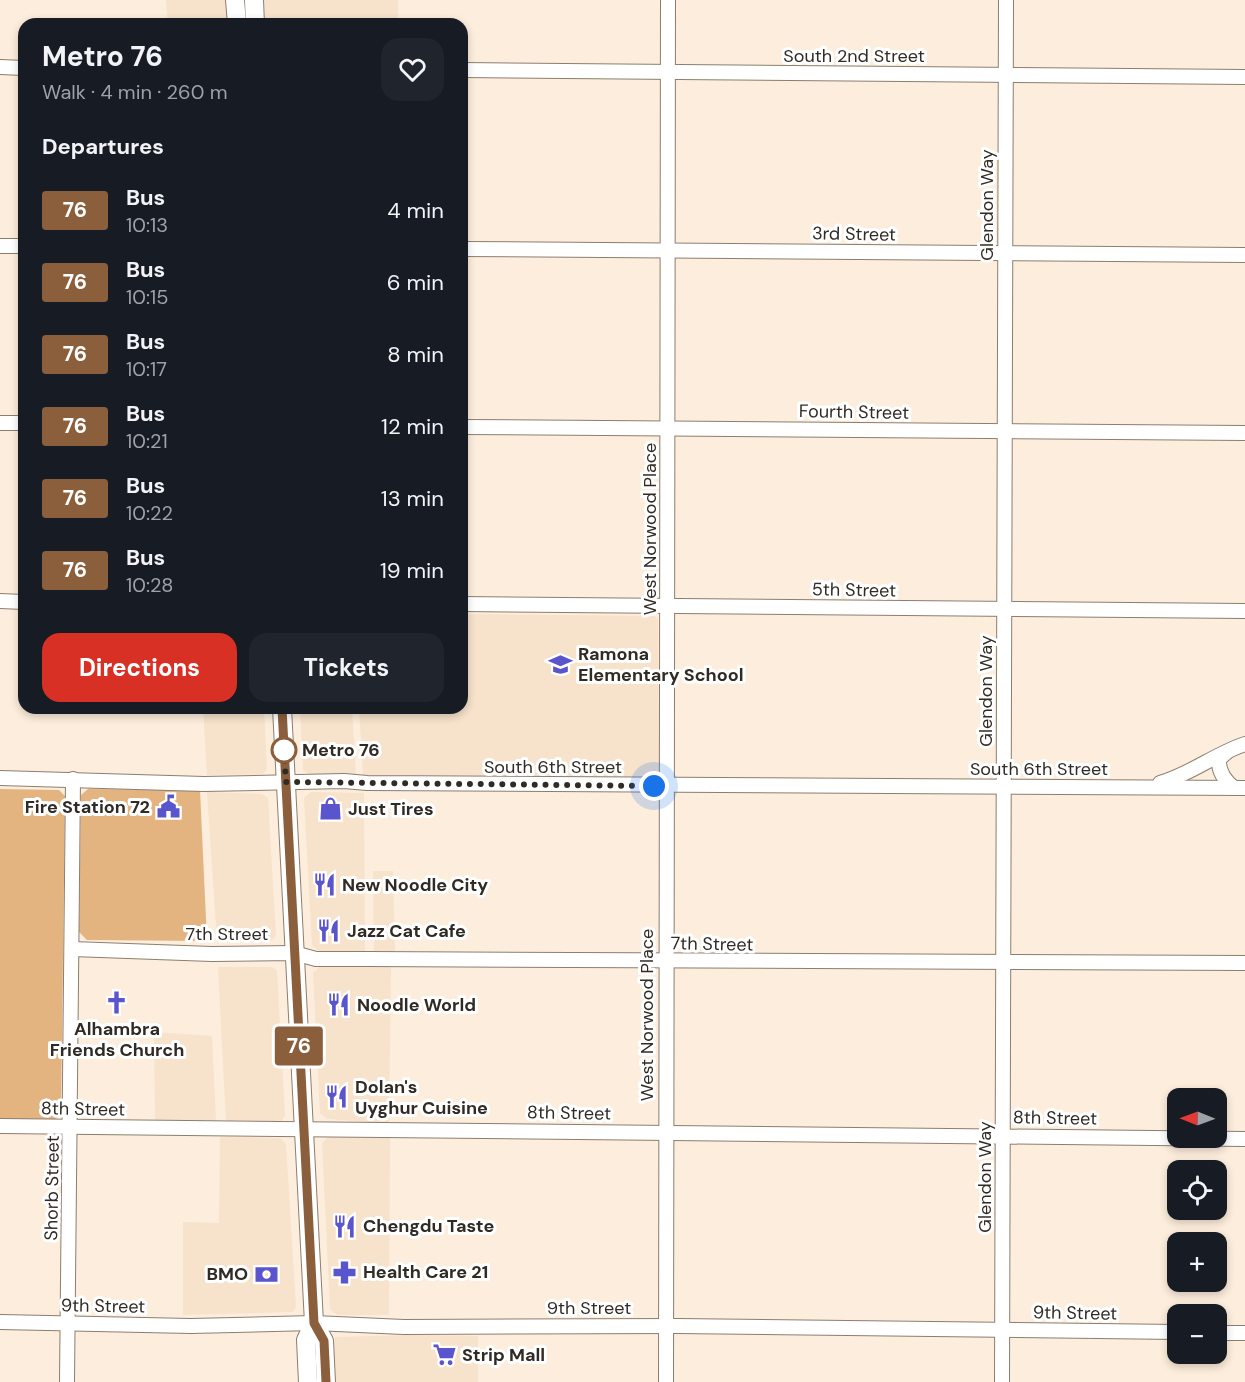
<!DOCTYPE html>
<html lang="en">
<head>
<meta charset="utf-8">
<style>
	body { margin:0; font-family:"DM Sans",sans-serif; background:#20242c; color:#f1f3f6; height:100vh; display:flex; flex-direction:column; font-size:22px; white-space:nowrap }
	* { box-sizing:border-box; margin:0 }
	p { font-size:20px; color:#9ea1a6 }
	.icon { flex:none; width:33px; height:33px; fill:none; stroke:currentColor; stroke-width:2; stroke-linecap:round; stroke-linejoin:round }
	.map { position:relative; flex:1; overflow:hidden }
	.panel { position:absolute; left:18px; top:18px; width:450px; height:696px; display:flex; flex-direction:column; background:#171b24; border-radius:18px; box-shadow:0 3px 9px #0003 }
	.panel>* { flex:none }
	.badge { padding:0 12px; border-radius:4px; font-size:21px; line-height:39px }
	.needle { width:39px; rotate:271deg }
	.tools { position:absolute; left:1167px; top:1088px; display:grid; gap:12px }
	.tools a { display:grid; place-items:center; width:60px; height:60px; border-radius:12px; background:#171b24; box-shadow:0 3px 9px #0003; font-size:30px }
	.you { position:absolute; width:30px; height:30px; margin:-15px; border:4px solid #fff; border-radius:50%; background:#1a73e8; box-shadow:0 0 0 9px #1a73e833 }
	.map>.badge { position:absolute; translate:-50% -50%; box-shadow:0 0 0 3px #fff }
	h2 { padding:0 24px; font-size:22px; line-height:54px }
	.round { display:grid; place-items:center; flex:none; width:63px; height:63px; border-radius:18px; background:#20242c }
	.overview { display:flex; align-items:center; justify-content:space-between; height:102px; padding:0 24px }
	h1 { font-size:28px; font-weight:700; line-height:45px }
	.button { display:flex; gap:12px; margin-top:auto; padding:12px 24px }
	.button a { flex:1; height:69px; border-radius:18px; background:#d93025; color:#fff; font-size:24px; font-weight:700; line-height:69px; text-align:center }
	.button a+a { background:#20242c; color:#f1f3f6 }
	ul { padding:0; list-style:none }
	li { display:flex; align-items:center; gap:18px; height:72px; padding:0 24px }
	li div { flex:1 }
	li b { display:block; font-size:22px }
	li em { font-style:normal }
	li .badge { min-width:66px; font-weight:700; text-align:center }
	.map>svg:first-child { display:block }
	.built { fill:#f7e2cb }
	.green { fill:#e3b480 }
	.lines { fill:none; stroke-linecap:round; stroke-linejoin:round }
	.minor-casing { stroke:#8c7e6f; stroke-width:16 }
	.major-casing { stroke:#8c7e6f; stroke-width:20 }
	.minor { stroke:#fff; stroke-width:14 }
	.major { stroke:#fff; stroke-width:18 }
	.line-casing { stroke:#fff; stroke-width:14 }
	.line { stroke:#8b5e3c; stroke-width:9 }
	.walk { stroke:#312b25; stroke-width:6; stroke-dasharray:0 10.8 }
	.stop-dot { fill:#fff; stroke:#8b5e3c; stroke-width:3 }
	.labels { text-anchor:middle; stroke-width:6; stroke-linejoin:round; paint-order:stroke }
	.street-label { font-size:18px; fill:#312b25; stroke:#fff }
	.poi-label { font-size:18px; font-weight:bold; fill:#312b25; stroke:#fff; text-anchor:start }
	.stop-label { font-size:18px; font-weight:bold; fill:#312b25; stroke:#fff; text-anchor:start }
</style>
</head>
<body>
<div class="map">
<svg width="1245" height="1382" viewBox="0 0 1245 1382">
	<rect width="100%" height="100%" fill="#fdeddc"/>
	<g class="built">
		<polygon points="166,0 226,0 228,24 168,24"/>
		<polygon points="264,0 398,0 398,24 265,24"/>
		<polygon points="462,614 654,616 658,619 659,771 652,778 363,776 359,708 462,708"/>
		<polygon points="203,708 264,708 267,769 263,774 207,775"/>
		<polygon points="300,708 352,708 356,776 310,775 303,770"/>
		<polygon points="207,792 262,794 268,798 276,936 271,941 217,941"/>
		<polygon points="311,792 364,793 365,952 319,951 312,945 304,798"/>
		<polygon points="373,871 393,871 395,952 374,952"/>
		<polygon points="218,967 272,967 277,971 285,1115 281,1122 226,1122"/>
		<polygon points="319,967 391,967 389,1123 327,1119 320,1113 313,973"/>
		<polygon points="154,1032 212,1036 216,1121 155,1120"/>
		<polygon points="220,1137 280,1138 286,1144 296,1307 293,1312 183,1315 183,1222 219,1223"/>
		<polygon points="328,1137 390,1137 389,1315 337,1315 330,1309 322,1143"/>
		<polygon points="409,1335 478,1336 478,1382 334,1382 332,1341 336,1337"/>
	</g>
	<g class="green">
		<polygon points="0,789 59,790 65,796 61,1112 56,1119 0,1119"/>
		<polygon points="88,789 200,790 207,941 87,940 79,932 81,795"/>
	</g>
	<g class="lines">
		<defs>
			<g id="minor">
				<polyline points="0,67 24,68"/>
				<polyline points="462,70 1245,77"/>
				<polyline points="0,246 24,246"/>
				<polyline points="462,249 1245,255"/>
				<polyline points="0,423 24,423"/>
				<polyline points="462,427 1245,433"/>
				<polyline points="0,601 24,602"/>
				<polyline points="462,604 1245,611"/>
				<path d="M1227 752 1219 759C1218 771 1224 780 1234 788"/>
				<polyline points="0,778 204,784 344,781 367,783 1245,788"/>
				<path d="M1160 783C1191 774 1215 754 1245 744"/>
				<polyline points="72,949 212,954 294,953 316,959 368,959 1245,963"/>
				<polyline points="0,1126 1245,1139"/>
				<polyline points="0,1322 191,1326 314,1323 404,1327 677,1326 1178,1332"/>
				<polyline points="1216,1333 1245,1333"/>
				<polyline points="67,1382 73,779"/>
				<polyline points="666,1382 668,0"/>
				<polyline points="1002,1382 1006,0"/>
			</g>
			<g id="major">
				<polyline points="235,0 237,24"/>
				<polyline points="254,0 255,24"/>
				<polyline points="282,708 314,1323 324,1341 326,1382"/>
				<polyline points="308,1382 306,1340 314,1323"/>
			</g>
		</defs>
		<use href="#minor" class="minor-casing"/>
		<use href="#major" class="major-casing"/>
		<use href="#minor" class="minor"/>
		<use href="#major" class="major"/>
	</g>
	<g class="lines">
		<defs>
			<polyline id="line" points="282,708 314,1323 324,1341 326,1382"/>
		</defs>
		<use href="#line" class="line-casing"/>
		<use href="#line" class="line"/>
		<polyline class="walk" points="284,750 286,782 654,786"/>
	</g>
	<defs>
		<symbol id="school-bare" viewBox="-9 -9 18 18"><path d="M0-5L7-2L0 1L-7-2ZM-4 1L0 2.5L4 1V4Q0 6-4 4Z" fill="#5a55cd" stroke="#fff" stroke-width="2.5" paint-order="stroke"/></symbol>
		<symbol id="civic-bare" viewBox="-9 -9 18 18"><path d="M-.6-6.5H3V-4.5H.6V-3L4-1V1h2V6H-6V1h2V-1L-.6-3ZM-1.2 2.5V6h2.4V2.5Z" fill="#5a55cd" stroke="#fff" stroke-width="2.5" paint-order="stroke"/></symbol>
		<symbol id="shop-bare" viewBox="-9 -9 18 18"><path d="M-5-2.5h2.3a2.7 3.5 0 0 1 5.4 0H5L5.5 6h-11ZM-1.5-2.5h3a1.5 2.3 0 0 0-3 0Z" fill="#5a55cd" stroke="#fff" stroke-width="2.5" paint-order="stroke"/></symbol>
		<symbol id="restaurant-bare" viewBox="-9 -9 18 18"><path d="M-5-6h1v4h1v-4h1v4h1v-4h1v5L-1.5 .5V6h-2V.5L-5-1ZM5-6V6H3V1.5H1.5Q1.5-4 5-6Z" fill="#5a55cd" stroke="#fff" stroke-width="2.5" paint-order="stroke"/></symbol>
		<symbol id="church-bare" viewBox="-9 -9 18 18"><path d="M-1.2-6h2.4v3.5h3.3v2.4h-3.3V6h-2.4V-.1h-3.3v-2.4h3.3Z" fill="#5a55cd" stroke="#fff" stroke-width="2.5" paint-order="stroke"/></symbol>
		<symbol id="pharmacy-bare" viewBox="-9 -9 18 18"><path d="M-2-6h4v4h4v4h-4v4h-4v-4h-4v-4h4Z" fill="#5a55cd" stroke="#fff" stroke-width="2.5" paint-order="stroke"/></symbol>
		<symbol id="bank-bare" viewBox="-9 -9 18 18"><path d="M-6-4H6V4H-6ZM0-2.3a2.3 2.3 0 1 0 0 4.6a2.3 2.3 0 1 0 0-4.6Z" fill="#5a55cd" stroke="#fff" stroke-width="2.5" paint-order="stroke"/></symbol>
		<symbol id="supermarket-bare" viewBox="-9 -9 18 18"><path d="M-6-5.5h2.5l.6 2H6L4.5 2H-2.5L-4.4-4H-6ZM-1.5 3.2a1.3 1.3 0 1 0 .1 0ZM3 3.2a1.3 1.3 0 1 0 .1 0Z" fill="#5a55cd" stroke="#fff" stroke-width="2.5" paint-order="stroke"/></symbol>
	</defs>
	<g fill-rule="evenodd">
		<use href="#school-bare" x="544" y="648" width="33" height="33"/>
		<use href="#civic-bare" x="152" y="790" width="33" height="33"/>
		<use href="#shop-bare" x="314" y="792" width="33" height="33"/>
		<use href="#restaurant-bare" x="308" y="868" width="33" height="33"/>
		<use href="#restaurant-bare" x="312" y="914" width="33" height="33"/>
		<use href="#church-bare" x="100" y="986" width="33" height="33"/>
		<use href="#restaurant-bare" x="322" y="988" width="33" height="33"/>
		<use href="#restaurant-bare" x="320" y="1080" width="33" height="33"/>
		<use href="#restaurant-bare" x="328" y="1210" width="33" height="33"/>
		<use href="#pharmacy-bare" x="328" y="1256" width="33" height="33"/>
		<use href="#bank-bare" x="250" y="1258" width="33" height="33"/>
		<use href="#supermarket-bare" x="428" y="1338" width="33" height="33"/>
	</g>
	<circle class="stop-dot" cx="284" cy="750" r="12"/>
	<g class="labels">
		<g class="street-label">
			<text x="854" y="62">South 2nd Street</text>
			<text transform="translate(987 205) rotate(-90)" y="6">Glendon Way</text>
			<text transform="translate(854 234) rotate(1)" y="6">3rd Street</text>
			<text transform="translate(854 412) rotate(1)" y="6">Fourth Street</text>
			<text transform="translate(650 529) rotate(-90)" y="6">West Norwood Place</text>
			<text transform="translate(854 590) rotate(1)" y="6">5th Street</text>
			<text transform="translate(986 691) rotate(-90)" y="6">Glendon Way</text>
			<text x="553" y="773">South 6th Street</text>
			<text x="1039" y="775">South 6th Street</text>
			<text x="227" y="940">7th Street</text>
			<text transform="translate(712 944) rotate(1)" y="6">7th Street</text>
			<text transform="translate(647 1015) rotate(-90)" y="6">West Norwood Place</text>
			<text transform="translate(83 1109) rotate(1)" y="6">8th Street</text>
			<text transform="translate(569 1113) rotate(1)" y="6">8th Street</text>
			<text transform="translate(1055 1118) rotate(1)" y="6">8th Street</text>
			<text transform="translate(985 1177) rotate(-90)" y="6">Glendon Way</text>
			<text transform="translate(52 1188) rotate(-89)" y="6">Shorb Street</text>
			<text transform="translate(103 1306) rotate(1)" y="6">9th Street</text>
			<text x="589" y="1314">9th Street</text>
			<text transform="translate(1075 1313) rotate(1)" y="6">9th Street</text>
		</g>
		<g class="poi-label">
			<text x="578" y="660">Ramona<tspan x="578" dy="21">Elementary School</tspan></text>
			<text x="150" y="813" text-anchor="end">Fire Station 72</text>
			<text x="348" y="815">Just Tires</text>
			<text x="342" y="891">New Noodle City</text>
			<text x="347" y="937">Jazz Cat Cafe</text>
			<text x="357" y="1011">Noodle World</text>
			<text x="117" y="1035" text-anchor="middle">Alhambra<tspan x="117" dy="21">Friends Church</tspan></text>
			<text x="355" y="1093">Dolan's<tspan x="355" dy="21">Uyghur Cuisine</tspan></text>
			<text x="363" y="1232">Chengdu Taste</text>
			<text x="363" y="1278">Health Care 21</text>
			<text x="248" y="1280" text-anchor="end">BMO</text>
			<text x="462" y="1361">Strip Mall</text>
		</g>
		<g class="stop-label">
			<text x="302" y="756">Metro 76</text>
		</g>
	</g>
</svg>
<div class="tools">
<a><svg class="needle" viewBox="-14 -14 28 28"><path d="M0-13l5 13h-10z" fill="#e53935"/><path d="M0 13l5-13h-10z" fill="#9ea1a6"/></svg></a>
<a><svg class="icon" aria-label="locate" viewBox="0 0 24 24"><circle cx="12" cy="12" r="6"/><path d="M12 2v4M12 18v4M2 12h4M18 12h4"/></svg></a>
<a>+</a>
<a>−</a>
</div>
<div class="you" style="left:654px;top:786px"></div>
<b class="badge" style="left:299px;top:1046px;background:#8b5e3c;color:#fff">76</b>
<section class="panel">
<div class="overview"><div><h1>Metro 76</h1><p>Walk · 4 min · 260 m</p></div><a class="round"><svg class="icon" aria-label="heart" viewBox="0 0 24 24"><path d="M12 20l-8-8c-3-5 5-10 8-4 3-6 11-1 8 4z"/></svg></a></div>
<h2>Departures</h2>
<ul>
<li><span class="badge" style="background:#8b5e3c;color:#fff">76</span><div><b>Bus</b><p>10:13</p></div><em>4 min</em></li>
<li><span class="badge" style="background:#8b5e3c;color:#fff">76</span><div><b>Bus</b><p>10:15</p></div><em>6 min</em></li>
<li><span class="badge" style="background:#8b5e3c;color:#fff">76</span><div><b>Bus</b><p>10:17</p></div><em>8 min</em></li>
<li><span class="badge" style="background:#8b5e3c;color:#fff">76</span><div><b>Bus</b><p>10:21</p></div><em>12 min</em></li>
<li><span class="badge" style="background:#8b5e3c;color:#fff">76</span><div><b>Bus</b><p>10:22</p></div><em>13 min</em></li>
<li><span class="badge" style="background:#8b5e3c;color:#fff">76</span><div><b>Bus</b><p>10:28</p></div><em>19 min</em></li>
</ul>
<div class="button"><a>Directions</a><a>Tickets</a></div>
</section>
</div>
</body>
</html>
